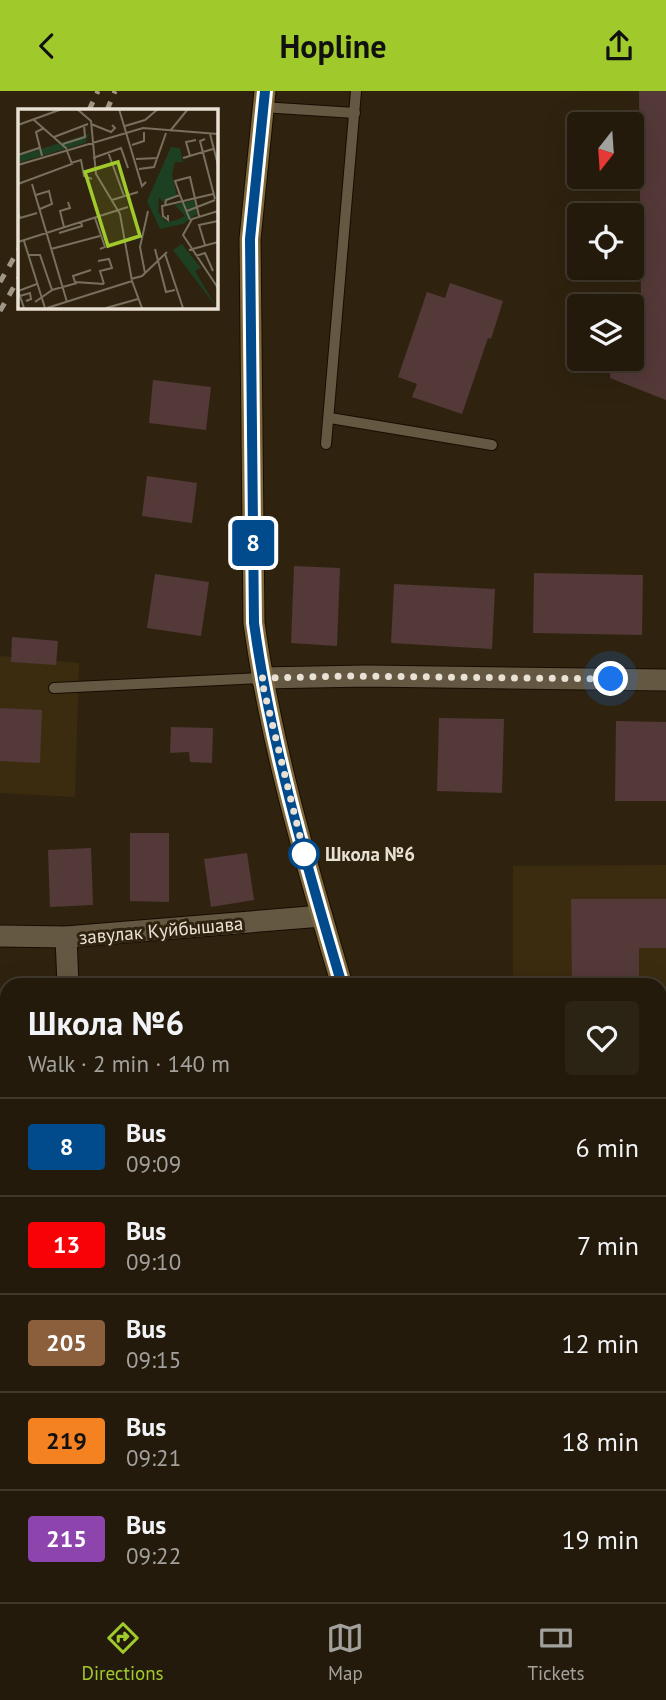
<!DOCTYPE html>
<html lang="en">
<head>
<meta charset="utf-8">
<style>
	body { margin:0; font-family:"PT Sans",sans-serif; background:#2b2314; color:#f1f3f6; height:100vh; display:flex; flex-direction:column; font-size:26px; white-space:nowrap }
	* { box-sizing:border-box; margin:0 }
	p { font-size:23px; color:#a3a19d }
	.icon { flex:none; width:38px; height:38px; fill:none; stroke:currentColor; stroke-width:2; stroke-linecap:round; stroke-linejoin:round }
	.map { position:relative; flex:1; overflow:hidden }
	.details { position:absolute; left:0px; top:887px; width:667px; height:625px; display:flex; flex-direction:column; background:#231a0b; border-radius:21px 21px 0 0; box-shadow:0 7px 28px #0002,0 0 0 2px #40382c }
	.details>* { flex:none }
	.badge { padding:0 14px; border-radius:5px; font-size:24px; line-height:46px }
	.needle { width:46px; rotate:197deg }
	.tools { position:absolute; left:567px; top:21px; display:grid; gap:14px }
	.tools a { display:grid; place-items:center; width:77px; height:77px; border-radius:7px; background:#231a0b; box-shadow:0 7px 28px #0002,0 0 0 2px #40382c; font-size:35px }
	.you { position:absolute; width:35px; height:35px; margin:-18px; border:5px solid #fff; border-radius:50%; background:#1a73e8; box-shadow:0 0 0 10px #1a73e833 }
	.map>.badge { position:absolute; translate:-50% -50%; box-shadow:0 0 0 4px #fff }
	.round { display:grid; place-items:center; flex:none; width:74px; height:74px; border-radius:7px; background:#2b2314 }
	.head { display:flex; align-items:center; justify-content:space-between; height:119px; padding:0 28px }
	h1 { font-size:33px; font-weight:800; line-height:52px }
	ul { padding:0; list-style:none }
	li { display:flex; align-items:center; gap:21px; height:98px; padding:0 28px; border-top:2px solid #40382c }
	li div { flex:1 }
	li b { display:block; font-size:26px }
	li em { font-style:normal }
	li .badge { min-width:77px; font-weight:700; text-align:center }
	header { display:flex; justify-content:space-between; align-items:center; height:91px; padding:0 28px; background:#a0ca2c; color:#111; font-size:32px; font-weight:800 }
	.tab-bar { display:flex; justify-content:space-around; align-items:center; height:98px; border-top:2px solid #40382c; background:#231a0b; font-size:19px; color:#a3a19d }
	.tab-bar a { display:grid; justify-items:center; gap:4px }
	.tab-bar .current { color:#a0ca2c }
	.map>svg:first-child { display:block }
	.built { fill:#3b2c10 }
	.building { fill:#533938 }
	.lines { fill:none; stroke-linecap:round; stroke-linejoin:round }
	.lane-casing { stroke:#170c00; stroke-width:12 }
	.street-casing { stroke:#170c00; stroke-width:23 }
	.secondary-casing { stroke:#170c00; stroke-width:23 }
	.lane { stroke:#655842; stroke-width:10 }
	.street { stroke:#655842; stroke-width:21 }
	.secondary { stroke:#7e683a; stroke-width:21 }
	.rail { stroke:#9f9686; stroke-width:5; stroke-dasharray:9 9; stroke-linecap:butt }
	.line-casing { stroke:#fff; stroke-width:16 }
	.line { stroke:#014b8c; stroke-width:10 }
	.walk { stroke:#e9e1d4; stroke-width:7; stroke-dasharray:0 12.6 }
	.stop-dot { fill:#fff; stroke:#014b8c; stroke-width:3.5 }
	.labels { text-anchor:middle; stroke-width:6; stroke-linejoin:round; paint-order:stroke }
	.stop-label { font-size:19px; font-weight:bold; fill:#e9e1d4; stroke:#2f230f; text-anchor:start }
	.street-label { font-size:19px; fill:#e9e1d4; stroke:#2f230f }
	.inset-road { fill:none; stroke:#796f5e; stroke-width:2 }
	.view { fill:#a0ca2c; fill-opacity:0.15; stroke:#a0ca2c; stroke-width:3.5 }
	.inset-edge { fill:none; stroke:#e9e1d4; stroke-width:3.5 }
</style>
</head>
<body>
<header><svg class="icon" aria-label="back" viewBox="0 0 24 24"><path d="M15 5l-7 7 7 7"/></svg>Hopline<svg class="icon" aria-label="share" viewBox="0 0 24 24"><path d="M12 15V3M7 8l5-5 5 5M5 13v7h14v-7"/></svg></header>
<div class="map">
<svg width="666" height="1511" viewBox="0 0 666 1511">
	<rect width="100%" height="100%" fill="#2f230f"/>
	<g class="built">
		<polygon points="0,565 79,572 75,706 0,702"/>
		<polygon points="666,774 666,1147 660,1147 660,894 513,894 513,775"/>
	</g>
	<g class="building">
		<polygon points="639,0 666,0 666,309 610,287 611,268 632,268 632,224 641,210"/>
		<polygon points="450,192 503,210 491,248 488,247 462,323 412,306 417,293 398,286 427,201 445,207"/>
		<polygon points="153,289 211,296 206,339 149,332"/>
		<polygon points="147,385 197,392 192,432 142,425"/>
		<polygon points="294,475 340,477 337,555 291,552"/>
		<polygon points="534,482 643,484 642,544 533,542"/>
		<polygon points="155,483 209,491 201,545 147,537"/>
		<polygon points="394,493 495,498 492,558 391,552"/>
		<polygon points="12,546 58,550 56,574 11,571"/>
		<polygon points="0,617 42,619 40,672 0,670"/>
		<polygon points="439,627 504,628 502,702 437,700"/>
		<polygon points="616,630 666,631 666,710 615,710"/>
		<polygon points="171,636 213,637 212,672 190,671 189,661 170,662"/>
		<polygon points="130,742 169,742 169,811 130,810"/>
		<polygon points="91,757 93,814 50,816 48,759"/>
		<polygon points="247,762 254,809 211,816 204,768"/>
		<polygon points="571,808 666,808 666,857 639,857 639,894 572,894"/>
	</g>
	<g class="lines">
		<defs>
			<g id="lane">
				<polyline points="262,16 355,22"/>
				<polyline points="330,327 492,354"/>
				<polyline points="326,353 356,0"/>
				<polyline points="54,597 261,587"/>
				<polyline points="660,1349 666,1349"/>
				<polyline points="660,1414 666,1419"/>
			</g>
			<g id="street">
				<polyline points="261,587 366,585 666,589"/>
				<polyline points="0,845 66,846 322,825"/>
				<polyline points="66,846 68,894"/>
				<polyline points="123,1505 124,1511"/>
			</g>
			<g id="secondary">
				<path d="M265 0 250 148 254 532C271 655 307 775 342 894"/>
				<polyline points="469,1511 470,1505"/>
			</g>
		</defs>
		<use href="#lane" class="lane-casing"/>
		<use href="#street" class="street-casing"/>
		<use href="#secondary" class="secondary-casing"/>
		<use href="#lane" class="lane"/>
		<use href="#street" class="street"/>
		<use href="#secondary" class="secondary"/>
		<g class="rail">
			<polyline points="89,19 98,0"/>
			<polyline points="107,19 115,0"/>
			<polyline points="0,191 19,158"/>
			<polyline points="0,220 19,187"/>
		</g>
	</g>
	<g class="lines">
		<defs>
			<path id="line" d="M265 0 250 148 254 532C271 655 307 775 342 894"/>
		</defs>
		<use href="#line" class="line-casing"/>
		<use href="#line" class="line"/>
		<polyline class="walk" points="304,763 305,766 261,587 351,585 611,588"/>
	</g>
	<circle class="stop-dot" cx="304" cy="763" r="14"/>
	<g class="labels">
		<g class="stop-label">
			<text x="325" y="770">Школа №6</text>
		</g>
		<g class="street-label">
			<text transform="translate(161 839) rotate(-5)" y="7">завулак Куйбышава</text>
		</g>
	</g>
	<g transform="translate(18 18)">
		<rect width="200" height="200" fill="#2f230f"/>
		<path d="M71 25 67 34 0 54V47ZM153 38 162 39 165 53H157L154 66 159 87 146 94 141 88 140 103 148 113 159 111 167 107 157 96 176 91 179 105 165 115 142 120 129 92ZM164 135 183 159 177 162 199 199 155 141Z" fill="#1d3f22"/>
		<path class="inset-road" d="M59 0 73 12 78 65 102 105 114 172 124 199M101 0 124 77 128 73M16 11 49 40M73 15 93 23 97 19 94 16M0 16 44 0M107 17 127 11 140 0M152 22 170 0M192 25 200 56M36 28 70 15M187 30 182 32 197 90M45 35 67 28 66 16M114 36 126 32V23M90 43 106 87M0 46 21 39M24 47 18 23 26 19M172 47 168 33 178 31M75 49 103 39 110 59M165 49 195 40M118 50 140 49M53 54 63 51 66 67 74 70M0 56 125 19 200 25M121 60 136 58 148 24M0 75 54 55 49 42M14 75 49 193M18 86 31 82 34 95 22 100M162 86 172 111M94 91 120 83M147 97 148 91 162 86 157 72 172 68 181 107M169 102 197 91M200 102 174 110 165 126 200 179M0 103 2 109 19 104M150 106V111L145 107 144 97 195 85M77 109 87 138 82 140M46 118 42 102 52 99 50 93M41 124 64 117 63 113M6 132 27 199M0 133 110 98M187 136 181 116 200 112M33 140 82 127M137 140 148 183 157 181M171 141 200 133M147 145 165 199M10 146H22L34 181 17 193M178 147 187 144 195 162M80 152 91 150 94 159 82 162 86 175M73 161 55 167 57 173 86 175M127 164 122 138 130 102M113 170 124 167 149 143M34 181 59 174M2 187 0 182 19 175M6 199 2 187 12 184 13 190 8 192M29 199 114 172M88 199 120 190"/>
		<path class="view" d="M100 53 122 127 90 137 67 63Z"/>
		<rect width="200" height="200" class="inset-edge"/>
	</g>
</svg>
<div class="tools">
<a><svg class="needle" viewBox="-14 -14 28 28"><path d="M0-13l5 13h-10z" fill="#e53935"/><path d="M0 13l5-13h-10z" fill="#a3a19d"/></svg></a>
<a><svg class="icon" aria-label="locate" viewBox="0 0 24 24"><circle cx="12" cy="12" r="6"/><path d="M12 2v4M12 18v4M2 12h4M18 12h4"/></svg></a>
<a><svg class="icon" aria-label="layers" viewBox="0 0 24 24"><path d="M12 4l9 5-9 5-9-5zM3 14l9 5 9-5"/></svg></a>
</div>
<div class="you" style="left:611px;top:588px"></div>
<b class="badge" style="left:253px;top:452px;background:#014b8c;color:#fff">8</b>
<section class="details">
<div class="head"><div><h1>Школа №6</h1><p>Walk · 2 min · 140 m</p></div><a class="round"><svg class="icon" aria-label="heart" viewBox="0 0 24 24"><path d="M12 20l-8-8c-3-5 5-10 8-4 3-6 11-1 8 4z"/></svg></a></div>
<ul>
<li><span class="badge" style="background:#014b8c;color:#fff">8</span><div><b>Bus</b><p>09:09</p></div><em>6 min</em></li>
<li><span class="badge" style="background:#f80207;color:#fff">13</span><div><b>Bus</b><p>09:10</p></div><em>7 min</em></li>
<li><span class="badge" style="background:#8b5e3c;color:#fff">205</span><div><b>Bus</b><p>09:15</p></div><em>12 min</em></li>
<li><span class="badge" style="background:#f58220;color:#111">219</span><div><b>Bus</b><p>09:21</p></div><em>18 min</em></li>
<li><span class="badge" style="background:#8e44ad;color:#fff">215</span><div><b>Bus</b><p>09:22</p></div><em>19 min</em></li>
</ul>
</section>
</div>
<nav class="tab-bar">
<a class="current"><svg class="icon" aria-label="directions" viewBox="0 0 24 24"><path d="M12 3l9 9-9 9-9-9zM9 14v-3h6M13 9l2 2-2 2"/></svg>Directions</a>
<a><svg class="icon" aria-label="map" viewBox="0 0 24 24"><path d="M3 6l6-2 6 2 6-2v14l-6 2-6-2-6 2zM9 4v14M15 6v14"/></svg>Map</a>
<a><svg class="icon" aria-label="tickets" viewBox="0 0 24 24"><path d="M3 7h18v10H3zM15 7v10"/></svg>Tickets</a>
</nav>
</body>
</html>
